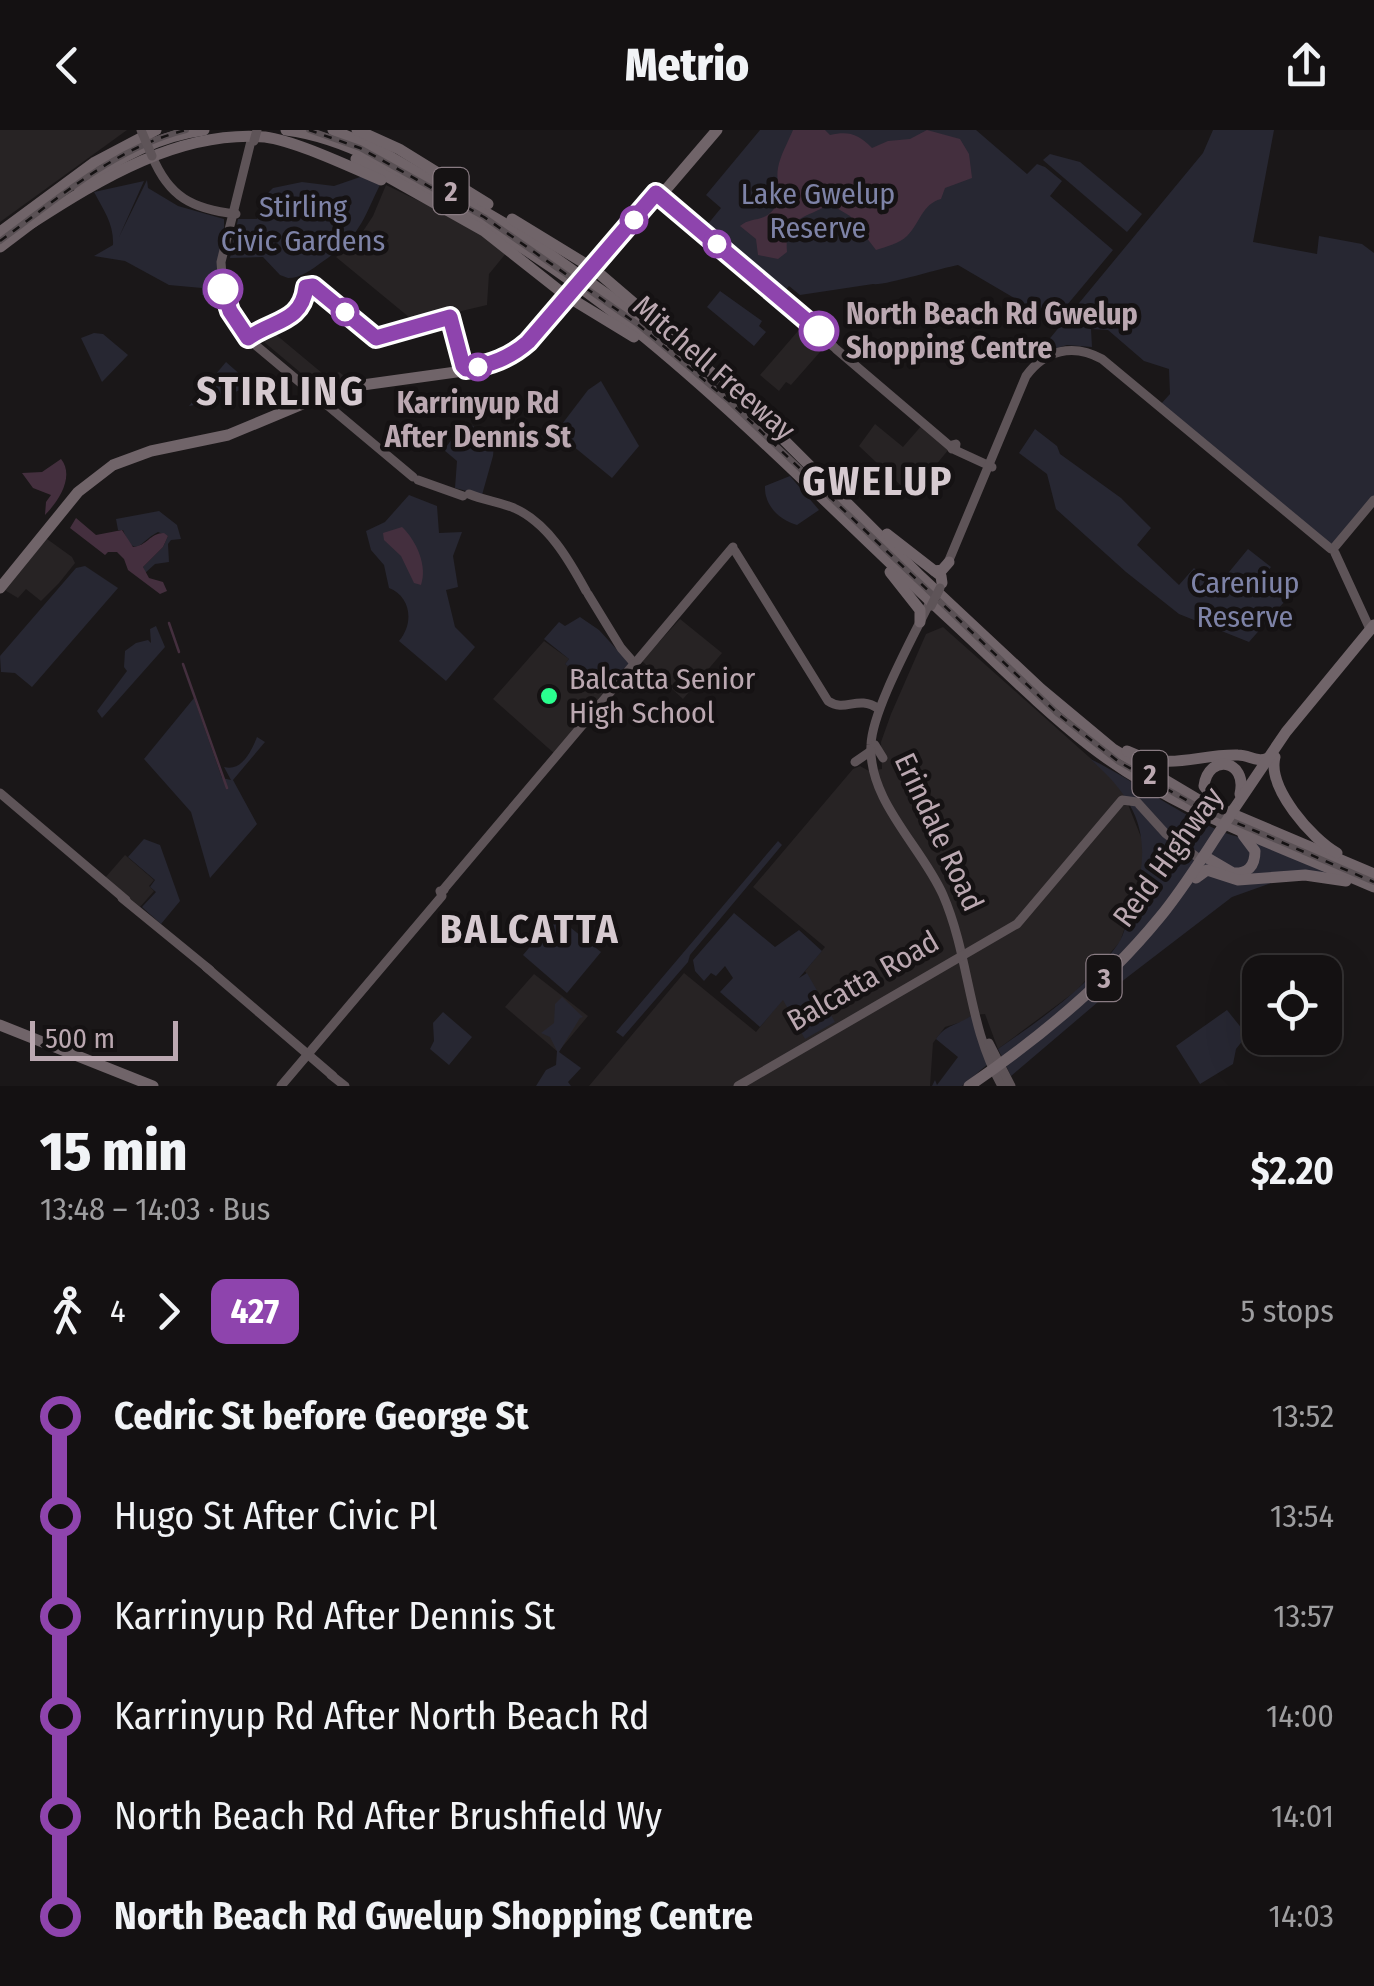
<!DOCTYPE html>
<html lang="en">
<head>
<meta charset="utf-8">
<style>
	body { margin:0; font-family:"Fira Sans Condensed",sans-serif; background:#1d1a1b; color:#f1f3f6; height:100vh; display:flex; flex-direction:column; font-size:38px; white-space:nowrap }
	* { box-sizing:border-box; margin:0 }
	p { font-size:32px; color:#9d9d9f }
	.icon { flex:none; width:55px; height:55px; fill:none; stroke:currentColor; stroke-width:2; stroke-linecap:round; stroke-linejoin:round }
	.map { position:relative; height:956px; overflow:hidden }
	.panel { display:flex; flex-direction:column; background:#141112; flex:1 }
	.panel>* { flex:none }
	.badge { padding:0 20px; border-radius:15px; font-size:35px; line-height:65px }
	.buttons { position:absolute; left:1242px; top:825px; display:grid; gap:20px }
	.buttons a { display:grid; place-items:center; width:100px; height:100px; border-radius:20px; background:#141112; box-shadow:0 10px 40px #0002,0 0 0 2px #333132; font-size:50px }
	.scale { position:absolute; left:30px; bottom:25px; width:148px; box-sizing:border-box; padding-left:10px; border:5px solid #bba8b1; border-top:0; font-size:28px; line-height:35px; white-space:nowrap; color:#bba8b1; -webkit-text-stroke:8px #151213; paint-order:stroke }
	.map>.badge { position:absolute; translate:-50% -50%; box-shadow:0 0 0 5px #fff }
	.legs { display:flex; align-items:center; gap:15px; height:110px; padding:0 40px; font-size:32px }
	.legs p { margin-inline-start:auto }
	.overview { display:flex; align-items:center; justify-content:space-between; height:170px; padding:0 40px }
	h1 { font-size:55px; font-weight:800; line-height:75px }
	ul { padding:0 40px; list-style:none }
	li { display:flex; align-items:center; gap:35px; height:100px; font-size:38px }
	li i { display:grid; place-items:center; width:15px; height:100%; margin:0 12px; background:currentColor }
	li i::after { content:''; width:25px; height:25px; margin:-12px; border:8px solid; border-radius:50%; background:#141112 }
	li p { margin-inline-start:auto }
	li:first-child i { background:linear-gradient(#0000 50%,currentColor 0) }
	li:last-child i { background:linear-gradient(currentColor 50%,#0000 0) }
	header { display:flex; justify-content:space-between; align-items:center; height:130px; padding:0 40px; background:#141112; font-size:45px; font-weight:800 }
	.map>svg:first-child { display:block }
	.built { fill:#272324 }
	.green { fill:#272732 }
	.water { fill:#442f3e }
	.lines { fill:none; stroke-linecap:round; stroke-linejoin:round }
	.stream { stroke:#442f3e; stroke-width:2.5 }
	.major { stroke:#5e5458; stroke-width:9 }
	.highway { stroke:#706469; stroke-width:11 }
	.rail-casing { stroke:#5a5155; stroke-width:6 }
	.rail { stroke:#151213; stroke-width:2.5; stroke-dasharray:8; stroke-linecap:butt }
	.major-bridge { stroke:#5e5458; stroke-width:9 }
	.highway-bridge { stroke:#706469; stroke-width:11 }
	.line-1-casing { stroke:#fff; stroke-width:22 }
	.line-1 { stroke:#8e44ad; stroke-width:15 }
	.stop-1-dot { fill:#fff; stroke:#8e44ad; stroke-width:5 }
	.poi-dot { fill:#2aff8f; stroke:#151213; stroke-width:4 }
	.labels { text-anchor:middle; stroke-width:9; stroke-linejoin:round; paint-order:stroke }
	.shield { fill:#151213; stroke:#897b82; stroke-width:2.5 }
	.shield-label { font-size:28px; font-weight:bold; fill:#bba8b1 }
	.park-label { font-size:30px; fill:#7e83a7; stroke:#151213 }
	.stop-label { font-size:30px; font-weight:bold; fill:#bba8b1; stroke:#151213; text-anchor:start }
	.street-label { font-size:30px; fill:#bba8b1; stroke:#151213 }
	.poi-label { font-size:30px; fill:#bba8b1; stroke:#151213; text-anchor:start }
	.district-label { font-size:40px; font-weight:bold; letter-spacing:2.5px; fill:#d6cad0; stroke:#151213 }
</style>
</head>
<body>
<header><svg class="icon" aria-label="back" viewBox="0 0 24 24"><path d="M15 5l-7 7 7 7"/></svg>Metrio<svg class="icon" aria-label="share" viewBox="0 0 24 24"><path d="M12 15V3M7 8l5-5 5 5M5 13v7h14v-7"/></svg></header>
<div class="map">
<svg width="1374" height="956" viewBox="0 0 1374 956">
	<rect width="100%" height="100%" fill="#1a1718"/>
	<g class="built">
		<polygon points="0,0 127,0 0,92"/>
		<polygon points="386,55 475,98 507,122 489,144 487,175 415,192 336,127 354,115 373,86"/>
		<polygon points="804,194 827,214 791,255 786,252 779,261 760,245"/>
		<polygon points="268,198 328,248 339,242 348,249 320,259 257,206"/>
		<polygon points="875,294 903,317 923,294 949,319 911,365 859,316"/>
		<polygon points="47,409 72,427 75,433 59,453 41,471 26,459 18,468 3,459"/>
		<polygon points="680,489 722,523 683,569 642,531"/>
		<polygon points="943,497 1107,643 1123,662 1145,717 1139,755 1120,812 1076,861 998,919 985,884 972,885 965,891 945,897 933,913 930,956 589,956 684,843 756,902 783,869 834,892 805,841 825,817 753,757 853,639 860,636 869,641 882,639 881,612 891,584 926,504"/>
		<polygon points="544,511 569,529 565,534 606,564 556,625 493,569"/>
		<polygon points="125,725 154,750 149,756 154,761 140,777 105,748"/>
		<polygon points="534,844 588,886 558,922 505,877"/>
	</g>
	<g class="green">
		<path d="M760 0H976L1027 44 1037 34 1045 37 1062 51 1050 66 1113 120 1057 187 1026 175 958 135C941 138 884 156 873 154L800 165 789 156 781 166 703 100 721 78 706 65Z"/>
		<polygon points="1213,0 1274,0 1253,112 1317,124 1319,106 1362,114 1374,123 1374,366 1331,416 1160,275 1170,264 1169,239 1144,231 1108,200 1091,199 1092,217 1067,215 1037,224 1203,23"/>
		<polygon points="1050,24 1080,32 1142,84 1127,102 1043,30"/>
		<path d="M363 46 382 51C362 90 363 104 322 132 311 140 301 148 288 148L280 145 263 127 230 128 238 89H257L265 66 273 58 302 52 334 56Z"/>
		<path d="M147 50 148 58 178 76 224 89 225 180 223 183 213 165H202V158L169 155 125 131 94 126 113 115C114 94 104 81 94 62L144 51 119 107Z"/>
		<polygon points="720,161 762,191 759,196 766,202 754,216 707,177"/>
		<polygon points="94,203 103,204 128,225 102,252 81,208"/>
		<polygon points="226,232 252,255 211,272 189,276"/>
		<polygon points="601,251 639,316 612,348 556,302 588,260"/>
		<polygon points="465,291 476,298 495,302 493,326 482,365 455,358 457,331 444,320"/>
		<polygon points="1035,299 1057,316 1060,324 1121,368 1151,398 1137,415 1179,455 1194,438 1203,447 1220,453 1248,419 1271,437 1268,441 1285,471 1249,512 1179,484 1126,442 1056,379 1047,344 1019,323"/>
		<path d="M790 346 819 380 797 395C779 390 764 375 765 356Z"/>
		<path d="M409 365 437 376 439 403 462 402 453 426 458 457 446 460 455 497 475 517 446 551 399 511C415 492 410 466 389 458L384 435 371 420 366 401 385 392Z"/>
		<path d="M159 381 177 395 181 409 171 410 168 414 169 432 155 434 145 443 143 437 163 417 168 406 158 402C140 411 135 431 123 400H118L116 389Z"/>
		<polygon points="85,436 118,458 32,557 15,543 1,542 0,526 76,438"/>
		<polygon points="580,487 599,500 630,534 606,564 565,534 569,529 544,509 559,492 565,496"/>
		<polygon points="156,496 165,517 102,588 97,581 127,541 124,537 125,521 136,513 148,510 151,513 150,499"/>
		<path d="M194 568 222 648 231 650 224 637C241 642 251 622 257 607L265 612 233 650 257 694 210 748 191 682 144 629Z"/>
		<path d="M1090 629C1133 648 1212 710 1255 709L1328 743 1277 751 1232 767 1125 849 1011 946 998 919C1040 890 1088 857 1118 814 1125 804 1127 789 1131 778 1154 713 1142 674 1090 629Z"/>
		<polygon points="144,709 160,715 180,771 161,794 142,777 156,762 150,757 155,750 128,727"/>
		<polygon points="778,711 782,715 690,825 688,832 623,907 616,902"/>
		<polygon points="734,783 775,817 799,800 822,821 799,848 807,843 835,892 805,909 783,870 760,897 720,862 733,848 725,836 716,846 711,843 704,851 695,841 693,830"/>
		<polygon points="556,786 601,822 567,863 523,825"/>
		<polygon points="562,867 583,887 580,888 559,922 581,938 568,952 571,956 536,956 546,940 556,935 557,921 550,907 541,903 554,893 555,874"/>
		<polygon points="1227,880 1247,905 1236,919 1233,934 1200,954 1176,916"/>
		<polygon points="443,882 472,907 449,935 430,919 434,911 433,893"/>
		<path d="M972 885 988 934 962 956H932L935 950 937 955 958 927 936 909C946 894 959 895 972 885Z"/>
	</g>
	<g class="water">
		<path d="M793 0H825L830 5C849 1 858 4 872 18L888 11 910 9 927 0 960 9 969 24 972 48 945 58 941 69C922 74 920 93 907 106 900 113 886 117 876 120L850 86 830 74C803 90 784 86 787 122L778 129 758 125 756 109 740 96C749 88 760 91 769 84 785 72 775 54 778 38 780 26 788 12 793 0Z"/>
		<path d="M61 329C74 345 61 369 45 385L46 372 51 365 33 358 22 343 42 342Z"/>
		<path d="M76 388 96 405 122 400 133 417C147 416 150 403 164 403L168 406 163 417 143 437 149 448 163 452 167 461 160 464 128 440 124 429 117 422H108L105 425 70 398Z"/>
		<path d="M402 397C416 410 428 436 421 455L414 453 401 426 384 410 383 403Z"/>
	</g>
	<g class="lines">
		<g class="stream">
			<polyline points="169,493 179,522"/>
			<polyline points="183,534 227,658"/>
		</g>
		<g class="major">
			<polyline points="251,11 221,132 223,159 230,181 253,213 413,347"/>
			<path d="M152 26C169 67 192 79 236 84"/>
			<polyline points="657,67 834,217"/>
			<polyline points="836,219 951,317"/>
			<polyline points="952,319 952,315 956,314 955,320 992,337"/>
			<polyline points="418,350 463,366"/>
			<path d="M469 364C483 370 499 372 514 378 548 393 569 430 586 461"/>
			<polyline points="1333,419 1374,370"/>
			<path d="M735 421 828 571C846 583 857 564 879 579"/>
			<polyline points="1335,423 1370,499"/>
			<path d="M947 435 1026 246C1045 220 1073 213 1102 229L1331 419"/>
			<polyline points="588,464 621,518 634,533"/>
			<path d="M929 474C912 509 872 581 871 615 868 671 922 717 943 765 970 827 968 898 1002 956"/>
			<polyline points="637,531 733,417"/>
			<polyline points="875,615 883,628"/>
			<polyline points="855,632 871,621"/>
			<polyline points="0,663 126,770"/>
			<polyline points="443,760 634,534"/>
			<polyline points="122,768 210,840"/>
			<polyline points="206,837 333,946"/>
			<polyline points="989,913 1011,956"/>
			<polyline points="331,945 345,956"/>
			<polyline points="281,956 442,766 440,761 444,760"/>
			<polyline points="738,956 1017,794 1122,670 1137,672 1166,704 1201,730"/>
		</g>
		<g class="highway">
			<path d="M286 0C350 8 410 47 464 81 522 116 579 154 632 197 742 286 841 388 944 484 992 528 1038 575 1090 616 1174 681 1278 715 1374 757"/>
			<polyline points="333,0 377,19 514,99 683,218 752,278 918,444 1041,559 1113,619 1197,669 1374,744"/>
			<polyline points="357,0 399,19 488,74"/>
			<polyline points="356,29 484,101 565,165 634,207"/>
			<path d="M79 57C115 29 158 6 204 0"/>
			<polyline points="512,89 594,139 636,175"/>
			<path d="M32 93C100 49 180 0 265 7 296 11 350 37 381 50"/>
			<polyline points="0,102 95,32 156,0"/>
			<polyline points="0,117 37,89"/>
			<polyline points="592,146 717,0"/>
			<polyline points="887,404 941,446 942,453"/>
			<polyline points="935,441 942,440 949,432"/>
			<polyline points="890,442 920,480 920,492"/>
			<polyline points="0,458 78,362 113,335 151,321 228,305 341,258 492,237 531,216 578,162"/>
			<path d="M1127 621C1171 642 1195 624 1238 625 1250 625 1256 633 1268 628"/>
			<path d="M1275 627C1267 658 1312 709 1337 723"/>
			<path d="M1218 674 1204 656C1208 623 1248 629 1240 664"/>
			<polyline points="1234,679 1286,602 1374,495"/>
			<path d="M1204 726 1233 743C1248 744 1255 736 1255 721L1243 705"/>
			<polyline points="1196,748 1207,740 1238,750 1305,745 1346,751"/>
			<polyline points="0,895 153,956"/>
			<path d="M969 956C1038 909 1107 852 1160 787 1183 759 1202 728 1222 698"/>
		</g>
		<defs>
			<g id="rail">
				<polyline points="309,0 360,18 484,87 636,193 729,271 1058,584 1119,632 1195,675 1374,752"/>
				<path d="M0 111C59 68 114 18 186 0"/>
			</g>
		</defs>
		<use href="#rail" class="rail-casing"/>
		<use href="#rail" class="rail"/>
		<g class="major-bridge">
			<polyline points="141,0 152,26"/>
			<polyline points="254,11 257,0"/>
			<polyline points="931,476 940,458"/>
		</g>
		<g class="highway-bridge">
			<polyline points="575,160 589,144"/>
			<polyline points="1222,698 1234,679"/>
		</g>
	</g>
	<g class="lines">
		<defs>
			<path id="line-1" d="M223 159 230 181 248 208C274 190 302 192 306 157L313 156 376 208 450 187 463 236 466 239C490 235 510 228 528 212L656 63 819 201"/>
		</defs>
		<use href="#line-1" class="line-1-casing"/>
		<use href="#line-1" class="line-1"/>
	</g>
	<g class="stop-1-dot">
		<circle cx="634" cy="90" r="12"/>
		<circle cx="717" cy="114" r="12"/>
		<circle cx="223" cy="159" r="18"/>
		<circle cx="345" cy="182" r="12"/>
		<circle cx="819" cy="201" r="18"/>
		<circle cx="478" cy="237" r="12"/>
	</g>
	<circle class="poi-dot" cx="549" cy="566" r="10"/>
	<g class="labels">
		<g class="shield">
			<rect x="433.5" y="38" width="35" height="46" rx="8"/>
			<rect x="1132.5" y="621" width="35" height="46" rx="8"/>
			<rect x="1086.5" y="825" width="35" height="46" rx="8"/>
		</g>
		<g class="shield-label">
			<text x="451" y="71">2</text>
			<text x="1150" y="654">2</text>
			<text x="1104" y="858">3</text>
		</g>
		<g class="park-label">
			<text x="818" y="74">Lake Gwelup<tspan x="818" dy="34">Reserve</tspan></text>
			<text x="303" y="87">Stirling<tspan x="303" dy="34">Civic Gardens</tspan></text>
			<text x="1245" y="463">Careniup<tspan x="1245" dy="34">Reserve</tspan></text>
		</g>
		<g class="stop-label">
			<text x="846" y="194">North Beach Rd Gwelup<tspan x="846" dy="34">Shopping Centre</tspan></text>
			<text x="478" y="283" text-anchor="middle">Karrinyup Rd<tspan x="478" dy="34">After Dennis St</tspan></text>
		</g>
		<g class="street-label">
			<text transform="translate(714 238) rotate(41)" y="10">Mitchell Freeway</text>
			<text transform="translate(939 702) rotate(65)" y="10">Erindale Road</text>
			<text transform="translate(1168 727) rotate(-54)" y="10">Reid Highway</text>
			<text transform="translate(863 851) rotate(-30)" y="10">Balcatta Road</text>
		</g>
		<g class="poi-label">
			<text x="569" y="559">Balcatta Senior<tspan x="569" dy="34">High School</tspan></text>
		</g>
		<g class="district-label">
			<text x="281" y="275">STIRLING</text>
			<text x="878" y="365">GWELUP</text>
			<text x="530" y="813">BALCATTA</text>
		</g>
	</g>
</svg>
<div class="buttons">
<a><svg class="icon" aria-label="locate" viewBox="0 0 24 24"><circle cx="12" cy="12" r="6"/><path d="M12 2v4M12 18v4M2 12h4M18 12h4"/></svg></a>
</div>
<div class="scale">500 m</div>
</div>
<section class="panel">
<div class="overview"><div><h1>15 min</h1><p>13:48 – 14:03 · Bus</p></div><b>$2.20</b></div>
<div class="legs"><svg class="icon" aria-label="walk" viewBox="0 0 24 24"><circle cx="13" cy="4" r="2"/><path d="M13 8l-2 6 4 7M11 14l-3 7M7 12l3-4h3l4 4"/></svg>4<svg class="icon" aria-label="forward" viewBox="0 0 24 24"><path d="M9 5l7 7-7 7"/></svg><b class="badge" style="background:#8e44ad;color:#fff">427</b><p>5 stops</p></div>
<ul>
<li><i style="color:#8e44ad"></i><b>Cedric St before George St</b><p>13:52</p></li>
<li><i style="color:#8e44ad"></i><span>Hugo St After Civic Pl</span><p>13:54</p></li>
<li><i style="color:#8e44ad"></i><span>Karrinyup Rd After Dennis St</span><p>13:57</p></li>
<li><i style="color:#8e44ad"></i><span>Karrinyup Rd After North Beach Rd</span><p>14:00</p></li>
<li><i style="color:#8e44ad"></i><span>North Beach Rd After Brushfield Wy</span><p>14:01</p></li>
<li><i style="color:#8e44ad"></i><b>North Beach Rd Gwelup Shopping Centre</b><p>14:03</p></li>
</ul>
</section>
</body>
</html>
